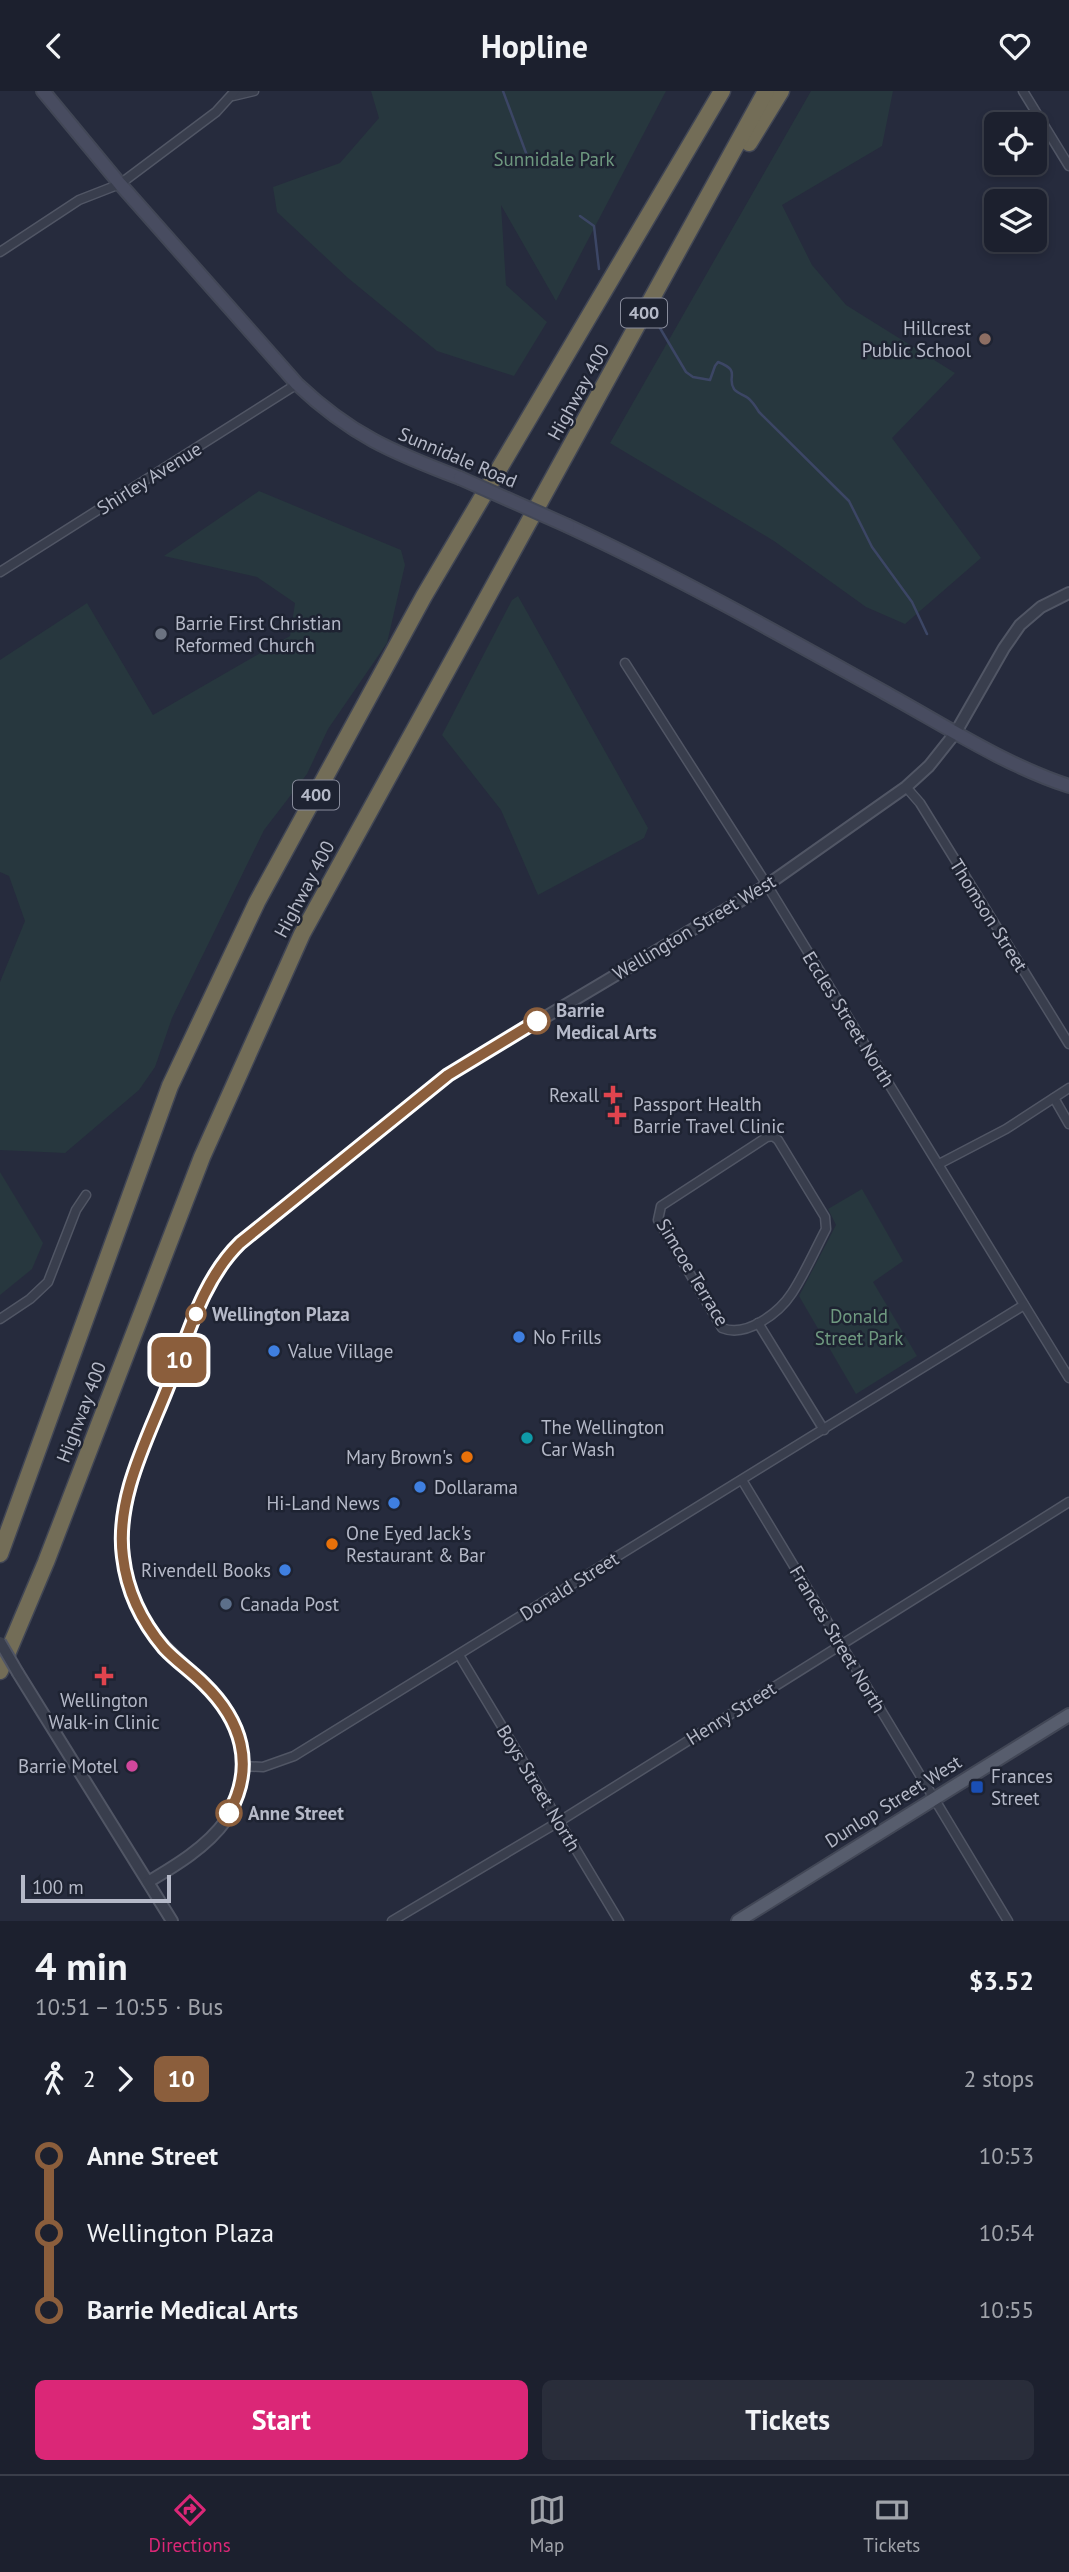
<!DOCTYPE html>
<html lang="en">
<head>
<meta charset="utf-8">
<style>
	body { margin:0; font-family:"PT Sans",sans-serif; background:#292d3a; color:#f1f3f6; height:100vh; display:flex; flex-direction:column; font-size:26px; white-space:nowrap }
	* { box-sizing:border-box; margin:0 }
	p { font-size:23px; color:#a0a3aa }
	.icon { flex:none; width:38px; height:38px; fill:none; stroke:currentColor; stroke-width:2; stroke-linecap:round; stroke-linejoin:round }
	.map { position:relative; height:1830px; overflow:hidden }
	.panel { display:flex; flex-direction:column; background:#1c202e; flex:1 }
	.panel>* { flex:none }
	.badge { padding:0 14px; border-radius:10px; font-size:24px; line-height:46px }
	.controls { position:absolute; left:984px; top:21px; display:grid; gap:14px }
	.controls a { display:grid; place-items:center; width:63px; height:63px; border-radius:10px; background:#1c202e; box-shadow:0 4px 10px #0003,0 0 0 2px #3a3e4a; font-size:35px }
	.scale { position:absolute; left:21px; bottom:18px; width:150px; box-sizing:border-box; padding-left:7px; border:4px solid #b5b9c8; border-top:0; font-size:19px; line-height:24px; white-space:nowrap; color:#b5b9c8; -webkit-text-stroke:5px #1e2332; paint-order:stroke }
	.map>.badge { position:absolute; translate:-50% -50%; box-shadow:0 0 0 4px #fff }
	.legs { display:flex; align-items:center; gap:10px; height:77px; padding:0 35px; font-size:23px }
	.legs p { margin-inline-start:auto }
	.summary { display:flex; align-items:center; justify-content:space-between; height:119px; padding:0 35px }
	h1 { font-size:38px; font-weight:800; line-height:52px }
	.cta { display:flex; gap:14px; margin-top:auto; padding:14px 35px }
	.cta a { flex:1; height:80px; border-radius:10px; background:#db2777; color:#fff; font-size:28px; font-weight:800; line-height:80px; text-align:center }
	.cta a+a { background:#292d3a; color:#f1f3f6 }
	ul { padding:0 35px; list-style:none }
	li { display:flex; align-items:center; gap:24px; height:77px; font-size:26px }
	li i { display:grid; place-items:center; width:10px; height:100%; margin:0 9px; background:currentColor }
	li i::after { content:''; width:18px; height:18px; margin:-9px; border:5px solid; border-radius:50%; background:#1c202e }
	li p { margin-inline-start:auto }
	li:first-child i { background:linear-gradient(#0000 50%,currentColor 0) }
	li:last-child i { background:linear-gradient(currentColor 50%,#0000 0) }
	header { display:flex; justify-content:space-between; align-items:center; height:91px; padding:0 35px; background:#1c202e; font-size:32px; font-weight:800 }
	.menu { display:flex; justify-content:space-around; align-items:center; height:98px; border-top:2px solid #3a3e4a; background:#1c202e; font-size:19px; color:#a0a3aa }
	.menu a { display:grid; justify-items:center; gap:4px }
	.menu .current { color:#db2777 }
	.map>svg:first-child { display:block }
	.green { fill:#27373e }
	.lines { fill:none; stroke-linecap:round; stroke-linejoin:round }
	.stream { stroke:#3c4665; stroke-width:2.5 }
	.minor-casing { stroke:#515665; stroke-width:11 }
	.tertiary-casing { stroke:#515665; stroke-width:14 }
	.secondary-casing { stroke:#424756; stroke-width:16 }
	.primary-casing { stroke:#424756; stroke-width:16 }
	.motorway-casing { stroke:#414655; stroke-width:19 }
	.minor { stroke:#393e4d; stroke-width:8 }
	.tertiary { stroke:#393e4d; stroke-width:10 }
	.secondary { stroke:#484c60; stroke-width:12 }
	.primary { stroke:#575d6d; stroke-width:12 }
	.motorway { stroke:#736d57; stroke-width:16 }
	.tertiary-bridge-casing { stroke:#515665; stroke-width:14; stroke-linecap:butt }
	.secondary-bridge-casing { stroke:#424756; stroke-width:16; stroke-linecap:butt }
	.tertiary-bridge { stroke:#393e4d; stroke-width:10 }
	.secondary-bridge { stroke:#484c60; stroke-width:12 }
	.line-1-casing { stroke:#fff; stroke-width:16 }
	.line-1 { stroke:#8b5e3c; stroke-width:10 }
	.education-dot { fill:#8d6e63; stroke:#1e2332; stroke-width:2.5 }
	.worship-dot { fill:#6b7280; stroke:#1e2332; stroke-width:2.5 }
	.stop-1-dot { fill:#fff; stroke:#8b5e3c; stroke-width:3.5 }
	.health-dot { fill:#e0444e; stroke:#1e2332; stroke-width:2.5 }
	.shop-dot { fill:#3f7fe0; stroke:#1e2332; stroke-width:2.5 }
	.culture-dot { fill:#0f9aa8; stroke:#1e2332; stroke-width:2.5 }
	.food-dot { fill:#e8710a; stroke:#1e2332; stroke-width:2.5 }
	.service-dot { fill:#5c6f8a; stroke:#1e2332; stroke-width:2.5 }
	.hotel-dot { fill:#d1479c; stroke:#1e2332; stroke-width:2.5 }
	.transit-dot { fill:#1a4fb4; stroke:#1e2332; stroke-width:2.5 }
	.labels { text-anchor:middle; stroke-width:5; stroke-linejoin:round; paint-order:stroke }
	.shield { fill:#1e2332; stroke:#888c9b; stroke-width:2 }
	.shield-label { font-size:18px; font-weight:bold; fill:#b5b9c8 }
	.park-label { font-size:19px; fill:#6e987f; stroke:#1e2332 }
	.poi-label { font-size:19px; fill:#b5b9c8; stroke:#1e2332; text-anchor:start }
	.street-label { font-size:19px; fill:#b5b9c8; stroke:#1e2332 }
	.stop-label { font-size:19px; font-weight:bold; fill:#b5b9c8; stroke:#1e2332; text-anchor:start }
</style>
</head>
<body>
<header><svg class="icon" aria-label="back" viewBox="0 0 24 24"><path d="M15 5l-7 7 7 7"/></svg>Hopline<svg class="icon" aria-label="heart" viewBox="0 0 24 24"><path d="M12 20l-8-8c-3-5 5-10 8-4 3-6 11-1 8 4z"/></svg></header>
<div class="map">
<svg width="1069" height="1830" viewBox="0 0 1069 1830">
	<rect width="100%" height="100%" fill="#262b3d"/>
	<g class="green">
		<polygon points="371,0 666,0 556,210 501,114 506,194 547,231 514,285 437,260 348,187 277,121 273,96 340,72 379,27"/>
		<polygon points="811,0 893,0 882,55 782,114 812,174 846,214 955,282 892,347 981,467 905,533 866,516 774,450 610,352"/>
		<polygon points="259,400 401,459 405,474 387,552 328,638 307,683 264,739 172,927 155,976 139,999 65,1062 0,1059 0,891 25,830 9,785 0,781 0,569 87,512 153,624 290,545 295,512 257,486 164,465"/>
		<polygon points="518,505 648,737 644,747 538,804 501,719 442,644 512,509"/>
		<polygon points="0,1081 43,1152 32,1178 0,1204"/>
		<polygon points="862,1098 903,1170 873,1191 917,1265 856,1303 799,1205 836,1134 828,1118"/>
	</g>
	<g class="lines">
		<g class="stream">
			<polyline points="503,0 529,70"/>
			<polyline points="580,125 594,135 599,178"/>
			<path d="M657 232 686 281 693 286 710 289 715 275 718 271C742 280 726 286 734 298 737 302 744 304 748 307 753 311 756 316 759 321L849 410 872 456 912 511 927 543"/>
		</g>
		<defs>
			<g id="minor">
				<polyline points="1023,0 1069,75"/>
				<polyline points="233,5 254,0"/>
				<polyline points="0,161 79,109 120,93 216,21 235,0"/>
				<polyline points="0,481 297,293"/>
				<polyline points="625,572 767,794 1069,1287"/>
				<polyline points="906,696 920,712 1069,953"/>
				<polyline points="1054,1007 1069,1033"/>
				<path d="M773 1045 778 1049 825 1126 826 1138C815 1159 805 1182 792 1202 779 1222 746 1247 722 1237L658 1129 661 1115 767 1046Z"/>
				<polyline points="939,1073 1006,1038 1069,997"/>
				<polyline points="0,1228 30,1208 48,1191 76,1119 86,1104"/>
				<polyline points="758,1232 824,1339"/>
				<polyline points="742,1389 1008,1830"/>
				<polyline points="459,1564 619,1830"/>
				<polyline points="241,1675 263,1676 294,1665 1024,1214"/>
				<polyline points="392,1830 560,1730 1069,1411"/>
			</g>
			<g id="tertiary">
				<polyline points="18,1582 172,1830"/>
				<path d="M148 1791C175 1775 207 1756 226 1729 242 1705 248 1664 236 1637 230 1621 217 1606 205 1594 180 1568 151 1549 137 1514 128 1493 121 1470 122 1447 124 1391 152 1338 172 1286 186 1250 198 1212 218 1179 227 1163 240 1152 254 1140L448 984 767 794 906 696 929 675 956 641 1004 557 1020 534 1041 516 1069 502"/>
			</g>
			<g id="secondary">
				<path d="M43 0 120 93 297 293C351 344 392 361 460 387"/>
				<path d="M568 435C678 486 783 545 889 604 947 636 1005 674 1069 695"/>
			</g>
			<polyline id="primary" points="738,1830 1069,1624"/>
			<g id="motorway">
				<polyline points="749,52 781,0"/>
				<polyline points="0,1463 170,995 257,811 424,505 722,0"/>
				<polyline points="0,1580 46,1471 202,1066 302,843 766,0"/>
			</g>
		</defs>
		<use href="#minor" class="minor-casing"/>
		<use href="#tertiary" class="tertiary-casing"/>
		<use href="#secondary" class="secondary-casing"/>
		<use href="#primary" class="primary-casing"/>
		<use href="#motorway" class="motorway-casing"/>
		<use href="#minor" class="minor"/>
		<use href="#tertiary" class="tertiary"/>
		<use href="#secondary" class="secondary"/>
		<use href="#primary" class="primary"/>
		<use href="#motorway" class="motorway"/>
		<defs>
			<polyline id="tertiary-bridge" points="0,1551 18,1582"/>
			<polyline id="secondary-bridge" points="460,387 568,435"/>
		</defs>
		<use href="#tertiary-bridge" class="tertiary-bridge-casing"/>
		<use href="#secondary-bridge" class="secondary-bridge-casing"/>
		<use href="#tertiary-bridge" class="tertiary-bridge"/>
		<use href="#secondary-bridge" class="secondary-bridge"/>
	</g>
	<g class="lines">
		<defs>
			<path id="line-1" d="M229 1722C256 1674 241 1629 204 1593 191 1580 176 1570 164 1557 142 1531 127 1500 123 1466 115 1407 148 1347 169 1293 188 1245 202 1189 240 1152L448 984 537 930"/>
		</defs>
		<use href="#line-1" class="line-1-casing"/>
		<use href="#line-1" class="line-1"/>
	</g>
	<circle class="education-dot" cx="985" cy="248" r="7"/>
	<circle class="worship-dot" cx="161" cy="543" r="7"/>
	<g class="stop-1-dot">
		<circle cx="537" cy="930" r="12"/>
		<circle cx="196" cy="1223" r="9"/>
		<circle cx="229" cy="1722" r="12"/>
	</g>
	<g class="health-dot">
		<path d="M609.5 993.5h7v7h7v7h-7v7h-7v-7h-7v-7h7z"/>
		<path d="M613.5 1013.5h7v7h7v7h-7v7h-7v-7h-7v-7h7z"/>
		<path d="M100.5 1574.5h7v7h7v7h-7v7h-7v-7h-7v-7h7z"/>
	</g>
	<g class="shop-dot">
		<circle cx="519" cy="1246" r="7"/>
		<circle cx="274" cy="1260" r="7"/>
		<circle cx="420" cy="1396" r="7"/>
		<circle cx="394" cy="1412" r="7"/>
		<circle cx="285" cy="1479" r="7"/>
	</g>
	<circle class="culture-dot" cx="527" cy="1347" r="7"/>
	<g class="food-dot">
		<circle cx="467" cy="1366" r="7"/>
		<circle cx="332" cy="1453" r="7"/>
	</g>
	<circle class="service-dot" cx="226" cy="1513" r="7"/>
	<circle class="hotel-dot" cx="132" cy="1675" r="7"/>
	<rect class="transit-dot" x="970" y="1689" width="14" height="14" rx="3.5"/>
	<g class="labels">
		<g class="shield">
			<rect x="621" y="207.5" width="46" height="29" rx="5"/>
			<rect x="293" y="689.5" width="46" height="29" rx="5"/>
		</g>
		<g class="shield-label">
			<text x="644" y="228">400</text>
			<text x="316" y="710">400</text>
		</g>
		<g class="park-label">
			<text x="554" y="75">Sunnidale Park</text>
			<text x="859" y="1232">Donald<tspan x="859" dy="22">Street Park</tspan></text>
		</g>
		<g class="poi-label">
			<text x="971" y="244" text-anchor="end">Hillcrest<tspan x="971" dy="22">Public School</tspan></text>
			<text x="175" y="539">Barrie First Christian<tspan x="175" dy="22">Reformed Church</tspan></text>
			<text x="599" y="1011" text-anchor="end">Rexall</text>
			<text x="633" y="1020">Passport Health<tspan x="633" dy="22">Barrie Travel Clinic</tspan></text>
			<text x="533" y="1253">No Frills</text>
			<text x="288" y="1267">Value Village</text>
			<text x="541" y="1343">The Wellington<tspan x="541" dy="22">Car Wash</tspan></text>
			<text x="453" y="1373" text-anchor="end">Mary Brown's</text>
			<text x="434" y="1403">Dollarama</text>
			<text x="380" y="1419" text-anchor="end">Hi-Land News</text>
			<text x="346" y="1449">One Eyed Jack's<tspan x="346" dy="22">Restaurant &amp; Bar</tspan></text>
			<text x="271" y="1486" text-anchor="end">Rivendell Books</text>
			<text x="240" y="1520">Canada Post</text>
			<text x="104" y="1616" text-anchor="middle">Wellington<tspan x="104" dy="22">Walk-in Clinic</tspan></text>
			<text x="118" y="1682" text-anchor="end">Barrie Motel</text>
			<text x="991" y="1692">Frances<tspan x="991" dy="22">Street</tspan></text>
		</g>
		<g class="street-label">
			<text transform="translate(578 301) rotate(-61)" y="7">Highway 400</text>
			<text transform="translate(458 366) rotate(23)" y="7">Sunnidale Road</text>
			<text transform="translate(149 387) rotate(-32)" y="7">Shirley Avenue</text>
			<text transform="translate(304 798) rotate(-62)" y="7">Highway 400</text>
			<text transform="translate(989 824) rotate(58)" y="7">Thomson Street</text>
			<text transform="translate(694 836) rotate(-31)" y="7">Wellington Street West</text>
			<text transform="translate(849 928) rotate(58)" y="7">Eccles Street North</text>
			<text transform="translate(693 1181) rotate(59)" y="7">Simcoe Terrace</text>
			<text transform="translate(81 1321) rotate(-69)" y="7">Highway 400</text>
			<text transform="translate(569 1495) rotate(-32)" y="7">Donald Street</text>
			<text transform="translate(838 1548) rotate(59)" y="7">Frances Street North</text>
			<text transform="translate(731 1622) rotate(-32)" y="7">Henry Street</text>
			<text transform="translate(539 1697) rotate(59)" y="7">Boys Street North</text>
			<text transform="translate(893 1710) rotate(-32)" y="7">Dunlop Street West</text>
		</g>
		<g class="stop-label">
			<text x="556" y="926">Barrie<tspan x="556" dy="22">Medical Arts</tspan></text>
			<text x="212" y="1230">Wellington Plaza</text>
			<text x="248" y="1729">Anne Street</text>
		</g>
	</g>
</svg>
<div class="controls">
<a><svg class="icon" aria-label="locate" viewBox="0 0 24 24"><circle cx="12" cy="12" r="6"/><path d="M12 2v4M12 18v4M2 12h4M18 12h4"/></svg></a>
<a><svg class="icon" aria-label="layers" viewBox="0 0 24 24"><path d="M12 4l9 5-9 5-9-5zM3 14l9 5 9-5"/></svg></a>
</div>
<div class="scale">100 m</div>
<b class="badge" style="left:179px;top:1269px;background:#8b5e3c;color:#fff">10</b>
</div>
<section class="panel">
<div class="summary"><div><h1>4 min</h1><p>10:51 – 10:55 · Bus</p></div><b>$3.52</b></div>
<div class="legs"><svg class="icon" aria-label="walk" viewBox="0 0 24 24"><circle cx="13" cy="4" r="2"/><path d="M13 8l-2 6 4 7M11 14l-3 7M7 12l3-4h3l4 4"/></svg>2<svg class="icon" aria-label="forward" viewBox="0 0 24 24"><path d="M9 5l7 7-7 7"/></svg><b class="badge" style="background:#8b5e3c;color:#fff">10</b><p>2 stops</p></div>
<ul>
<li><i style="color:#8b5e3c"></i><b>Anne Street</b><p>10:53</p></li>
<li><i style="color:#8b5e3c"></i><span>Wellington Plaza</span><p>10:54</p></li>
<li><i style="color:#8b5e3c"></i><b>Barrie Medical Arts</b><p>10:55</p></li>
</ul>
<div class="cta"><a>Start</a><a>Tickets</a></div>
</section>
<nav class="menu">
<a class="current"><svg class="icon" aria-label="directions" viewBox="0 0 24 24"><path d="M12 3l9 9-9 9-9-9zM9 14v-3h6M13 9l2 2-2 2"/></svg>Directions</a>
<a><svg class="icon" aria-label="map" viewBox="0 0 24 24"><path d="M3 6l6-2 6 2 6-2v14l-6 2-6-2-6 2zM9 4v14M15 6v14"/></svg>Map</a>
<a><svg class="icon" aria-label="tickets" viewBox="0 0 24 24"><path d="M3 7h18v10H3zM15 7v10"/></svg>Tickets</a>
</nav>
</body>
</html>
